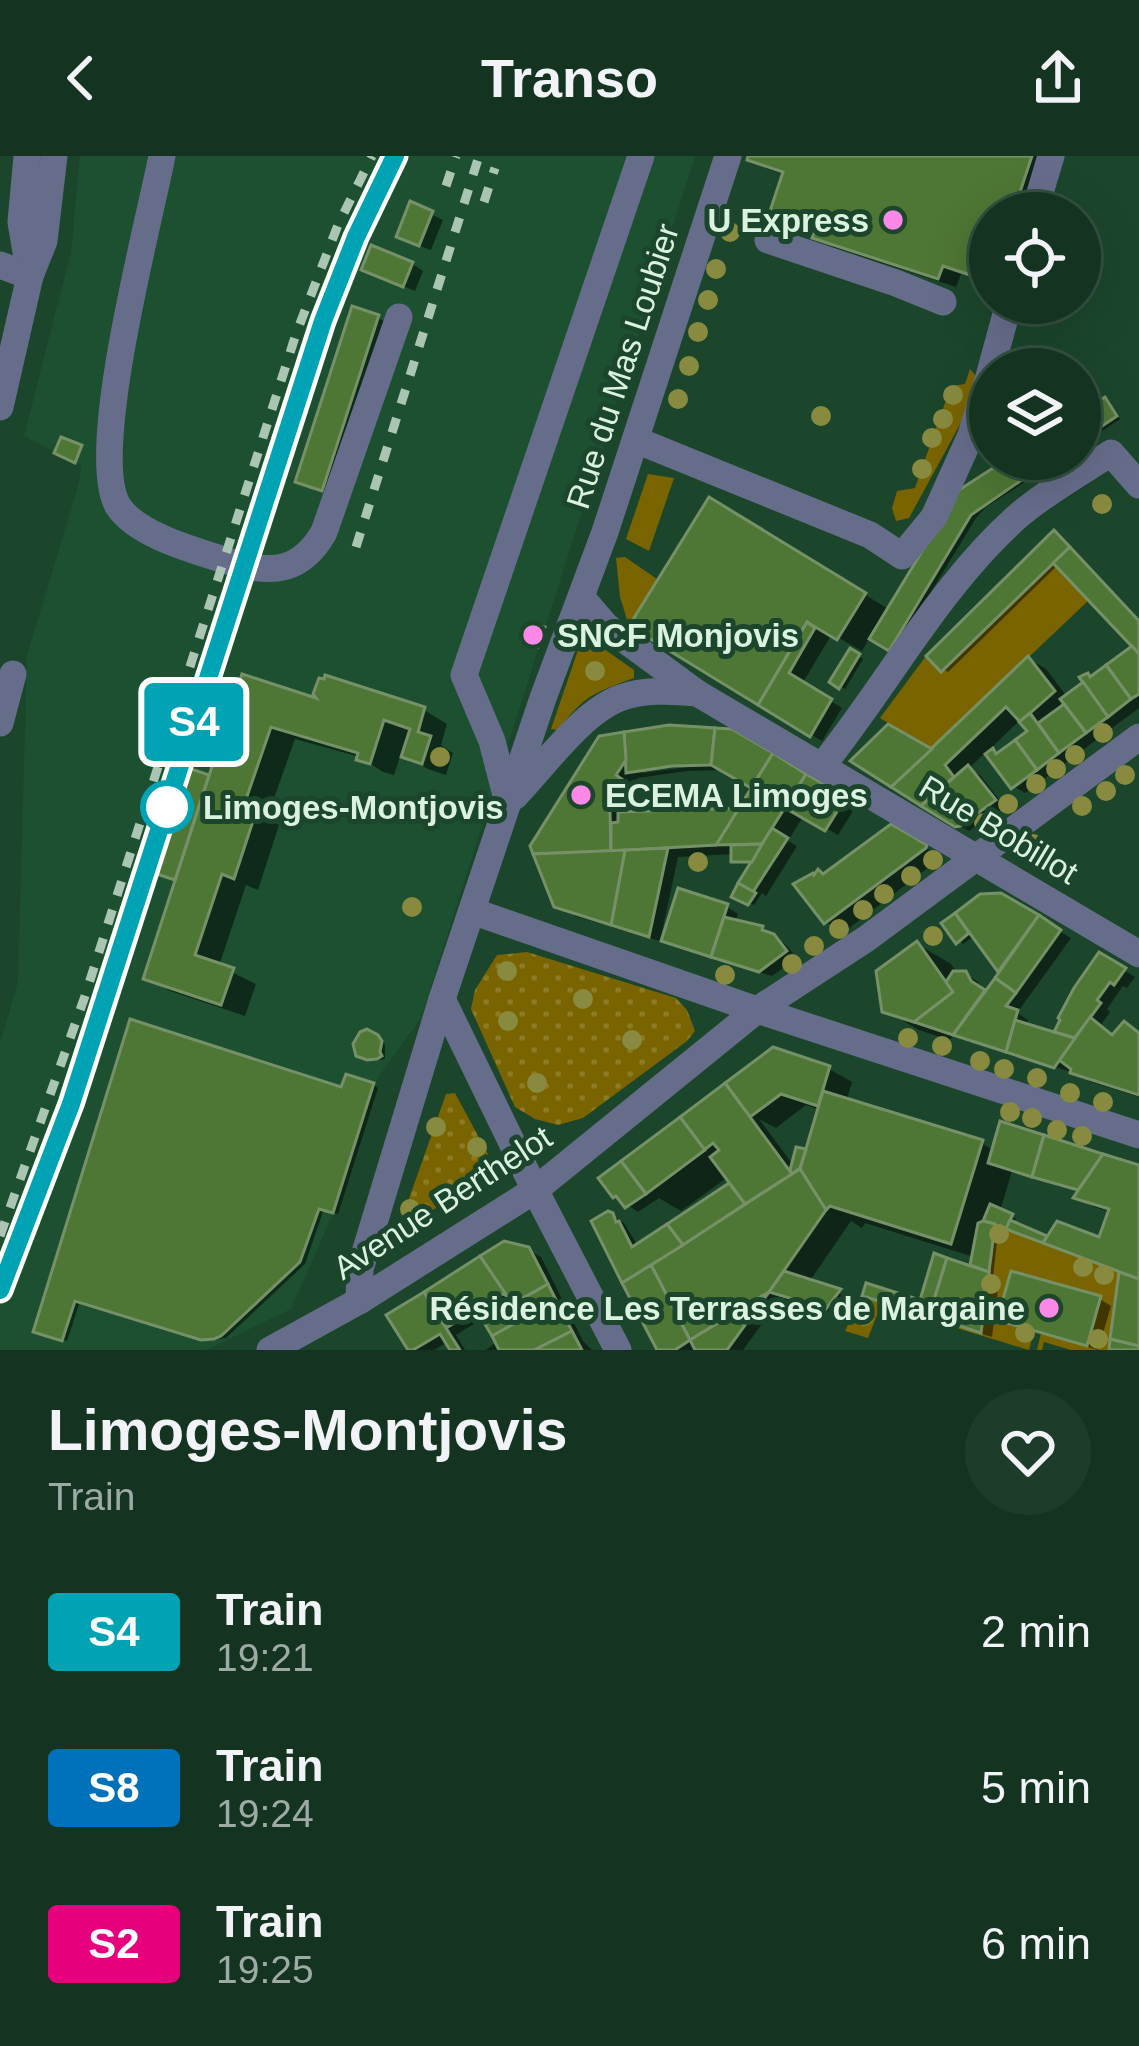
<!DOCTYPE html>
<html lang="fr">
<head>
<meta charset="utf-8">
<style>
	body { margin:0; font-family:Helvetica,sans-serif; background:#1d3c2a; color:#f1f3f6; height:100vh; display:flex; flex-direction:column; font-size:45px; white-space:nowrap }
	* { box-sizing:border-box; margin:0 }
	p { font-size:39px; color:#9daaa5 }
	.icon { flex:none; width:66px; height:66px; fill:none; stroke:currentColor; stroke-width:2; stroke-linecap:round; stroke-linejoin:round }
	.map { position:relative; height:1194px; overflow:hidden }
	.side { display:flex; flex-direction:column; background:#143421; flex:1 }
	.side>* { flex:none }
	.badge { padding:0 24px; border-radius:9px; font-size:42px; line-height:78px }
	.controls { position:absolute; left:969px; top:36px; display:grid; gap:24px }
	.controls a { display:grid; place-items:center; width:132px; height:132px; border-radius:50%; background:#143421; box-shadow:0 12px 48px #0002,0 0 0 3px #334f3f; font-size:60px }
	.map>.badge { position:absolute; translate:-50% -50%; box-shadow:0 0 0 6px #fff }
	.round { display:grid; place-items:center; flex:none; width:126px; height:126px; border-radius:63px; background:#1d3c2a }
	.headline { display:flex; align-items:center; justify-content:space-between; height:204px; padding:0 48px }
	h1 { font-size:57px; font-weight:800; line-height:90px }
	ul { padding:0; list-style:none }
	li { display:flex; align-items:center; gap:36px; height:156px; padding:0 48px }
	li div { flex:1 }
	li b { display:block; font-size:45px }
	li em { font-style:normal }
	li .badge { min-width:132px; font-weight:700; text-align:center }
	header { display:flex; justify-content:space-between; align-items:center; height:156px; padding:0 48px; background:#143421; font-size:54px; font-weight:800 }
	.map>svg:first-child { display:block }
	.built { fill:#1c5031 }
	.grass { fill:#7a6400 }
	.park { fill:url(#park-dots) }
	.shadow { fill:#0007; fill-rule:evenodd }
	.building { fill:#4e7634; stroke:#769067; stroke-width:3 }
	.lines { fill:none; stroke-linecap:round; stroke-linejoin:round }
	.minor { stroke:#666d8b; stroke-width:27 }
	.rail { stroke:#aac6b3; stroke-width:9; stroke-dasharray:15 15; stroke-linecap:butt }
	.tree { fill:#878a3f }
	.line-casing { stroke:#fff; stroke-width:27 }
	.line { stroke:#00a3b4; stroke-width:18 }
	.poi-dot { fill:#fb87e6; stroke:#1b462c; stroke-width:4.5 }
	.stop-dot { fill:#fff; stroke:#00a3b4; stroke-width:6 }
	.labels { text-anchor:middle; stroke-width:10; stroke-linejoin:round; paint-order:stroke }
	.poi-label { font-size:33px; font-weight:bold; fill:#dbf2e1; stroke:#1b462c; text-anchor:end }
	.street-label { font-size:33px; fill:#dbf2e1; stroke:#1b462c }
	.stop-label { font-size:33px; font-weight:bold; fill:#dbf2e1; stroke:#1b462c; text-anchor:start }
</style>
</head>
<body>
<header><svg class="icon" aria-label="back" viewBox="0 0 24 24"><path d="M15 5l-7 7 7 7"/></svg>Transo<svg class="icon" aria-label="share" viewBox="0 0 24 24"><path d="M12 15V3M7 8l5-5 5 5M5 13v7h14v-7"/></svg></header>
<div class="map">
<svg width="1139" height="1194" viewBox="0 0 1139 1194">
	<defs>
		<pattern id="park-dots" width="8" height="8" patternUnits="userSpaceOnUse" patternTransform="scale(3)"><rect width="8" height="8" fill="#7a6400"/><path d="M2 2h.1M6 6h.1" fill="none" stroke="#8c7b25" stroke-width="1.8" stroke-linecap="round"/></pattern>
	</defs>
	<rect width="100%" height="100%" fill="#1b462c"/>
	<polygon class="built" points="80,0 695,0 421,862 374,927 333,1057 291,1153 206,1194 0,1194 0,887 18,826 27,500 79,327 81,309 24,280 71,96"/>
	<g class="grass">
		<polygon points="970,213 976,220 975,241 909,362 896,365 892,352 897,335 915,332 951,230 965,228"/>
		<polygon points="648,318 674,322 649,395 626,383"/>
		<polygon points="625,401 657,423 629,470 620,441 616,402"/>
		<polygon points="1053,407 1089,444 932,593 880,562 926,500 942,515"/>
		<path d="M597 488 634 514V522C592 538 586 538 558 574L551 573 578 494 587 489Z"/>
		<polygon points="995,1068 1119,1116 1109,1194 1071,1194 1044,1186 1042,1194 1037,1194 1041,1177 1087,1190 1101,1141 1012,1115 997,1164 1034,1175 1029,1194 881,1149 868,1182 845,1175 862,1140 981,1176"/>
	</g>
	<g class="park">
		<polygon points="527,796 676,842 687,854 695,875 687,885 583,962 558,969 535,963 515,951 471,853 475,834 497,799"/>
		<polygon points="455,937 497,1015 408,1069 405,1054 446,938"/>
	</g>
	<g class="shadow">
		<polygon points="752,0 1052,0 1033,57 990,57 990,128 961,118 956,131 833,91 816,80 818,73 792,64 774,54 785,19 768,13 751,3"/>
		<polygon points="412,49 443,64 431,94 410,86"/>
		<polygon points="412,108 423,115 415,135 376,119"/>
		<polygon points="378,162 396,172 340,343 316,335 298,325"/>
		<polygon points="1105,245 1120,263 1080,290 1080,261"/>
		<polygon points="1014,303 1060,303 985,352 976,362 895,495 870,481 862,495 832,478 802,528 842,552 822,585 633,469 733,358 890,454"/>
		<polygon points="1054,378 1139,466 1139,493 1059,408 948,516 943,513"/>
		<polygon points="851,496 863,503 845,533 833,525"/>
		<path d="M1139 498V552L1025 637 1013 630 986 596 968 613 980 619 1005 651 969 675 896 631 1029 503 1046 513 1068 542 1092 523ZM1021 563 1031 576 999 600 989 594Z"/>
		<polygon points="244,522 322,547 424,554 447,568 441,589 453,597 446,619 428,613 401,598 394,619 383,616 360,601 295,583 267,662 279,669 258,734 246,729 219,810 256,828 245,860 170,835 147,822 178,725 169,722 190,616 211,623"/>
		<path d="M731 576 856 650 838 679 804 659 788 685 797 690 766 740 762 737 754 749 735 740 754 707H739L734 705V698L678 701 660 785 575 760 557 749 601 583ZM687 605 688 611 643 617V611ZM726 614 756 631 741 655 624 659 639 636 632 631 638 622 686 615Z"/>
		<polygon points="891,671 942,701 844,776 826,766 826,720"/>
		<polygon points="680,736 727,751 738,758 735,767 762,773 773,779 785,788 797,802 772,820 676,790 665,784"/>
		<polygon points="1000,740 1071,782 1017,857 1028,864 1026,870 1056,879 1100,800 1135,821 1127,832 1123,830 1107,853 1110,856 1100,870 1115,880 1125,868 1139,877 1139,941 1091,926 1078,918 954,880 949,884 919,874 885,854 917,788 951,808 958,818 965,818 977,825 986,838 1002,816 975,779 963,788 945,768 981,741"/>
		<polygon points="378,881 385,889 385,903 374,905 359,898"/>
		<path d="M829 913 852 926 846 946 982 987 994 995 1002 969 1139 1012V1194H1112L1122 1117 999 1068 993 1121 999 1125 992 1181 877 1145 866 1139 922 1147 984 1117 985 1114 974 1101 865 1067 862 1072 851 1065 809 1126 850 1142 838 1158 796 1145 762 1168 743 1194H660L595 1066 612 1060 624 1067 638 1090 729 1031 740 1038 728 1021 681 1055 659 1042 638 1056 615 1040 602 1022ZM806 949 820 954 808 997 798 994 794 1010 759 963 776 972ZM1012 1015 1081 1035 1077 1041 1094 1051 1111 1056 1101 1085 1048 1084 1013 1069 1016 1063 1000 1055Z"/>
		<polygon points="373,929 378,932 338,1058 324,1053 305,1108 226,1182 209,1185 80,1145 67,1185 37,1174 343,935"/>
		<polygon points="528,1094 541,1101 583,1185 592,1194 486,1194 498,1185 485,1161 456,1179 465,1194 453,1194 448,1186 434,1194 411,1194"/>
		<polygon points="1100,1143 1111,1150 1098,1194 1012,1169 1000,1163"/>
	</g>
	<g class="building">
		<polygon points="748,0 1032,0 1013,57 990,57 990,126 943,110 938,123 812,82 816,70 770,55 783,16 747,4"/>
		<polygon points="410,45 433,55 419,90 396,81"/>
		<polygon points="371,89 413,106 403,131 361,114"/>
		<polygon points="352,150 379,159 322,335 295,326"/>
		<polygon points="1105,241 1117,260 1080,285 1080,257"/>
		<polygon points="61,281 82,289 75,307 54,297"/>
		<polygon points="1007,303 1052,303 971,359 889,495 869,483 959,334"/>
		<polygon points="709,341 866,437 837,484 807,466 758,549 629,470"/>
		<polygon points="1054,374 1070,391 941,516 926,500"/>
		<polygon points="1070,391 1139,465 1139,498 1053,407"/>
		<polygon points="807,466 815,472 789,517 832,543 810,581 758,549"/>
		<polygon points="527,470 539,474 541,470 545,471 538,491 522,485"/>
		<polygon points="1132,490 1139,498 1139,538 1131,543 1106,509"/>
		<polygon points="850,492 860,498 839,533 829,526"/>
		<polygon points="1028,500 1055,535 1020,566 1006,551 945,609 954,621 921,650 891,631"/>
		<polygon points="1106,509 1131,543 1108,561 1079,521 1088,517 1090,521"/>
		<polygon points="242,518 316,542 313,538 319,522 324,523 325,519 425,551 418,576 431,580 422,608 401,601 410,573 384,564 370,608 356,604 358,597 271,571 244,649 257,653 234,723 222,718 195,799 234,812 221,849 143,823"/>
		<polygon points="1083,526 1108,561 1086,577 1060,543"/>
		<polygon points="1064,548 1086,577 1059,597 1038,567"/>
		<polygon points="1030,557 1059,597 1037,614 1015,584 1027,575 1019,566"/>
		<polygon points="888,568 932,593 891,631 850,605"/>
		<polygon points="669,569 715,572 711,609 672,610 626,617 624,576"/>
		<polygon points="715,572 732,573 773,597 751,632 711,609"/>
		<polygon points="624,576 626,604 616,619 623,624 604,653 610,656 611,695 533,698 530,690 599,580"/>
		<polygon points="1015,584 1037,614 1011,633 985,598 993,592 996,598"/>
		<polygon points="773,597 806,618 762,688 716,689"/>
		<polygon points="968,609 996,644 960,670 955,671 921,650"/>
		<polygon points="188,612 209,619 175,724 154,717"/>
		<polygon points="806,618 846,641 825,675 785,652"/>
		<polygon points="739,652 716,689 611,695 611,667 618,666 618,656"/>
		<polygon points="891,668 927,689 926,692 824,768 793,728 813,717 814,719 818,713 823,718"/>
		<polygon points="772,672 788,682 753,736 738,727"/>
		<polygon points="762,688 752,706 731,706 731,689"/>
		<polygon points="668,692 649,781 611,769 625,694"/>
		<polygon points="625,694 611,769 554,751 533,698"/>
		<polygon points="738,727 756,737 748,749 731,741"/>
		<polygon points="678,732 728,748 711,801 661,785"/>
		<polygon points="1001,737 1039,759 998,816 955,757 980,738"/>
		<polygon points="955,757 969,777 956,788 941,767"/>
		<polygon points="1039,759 1061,774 1016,837 995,822"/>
		<polygon points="724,761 763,770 762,774 774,778 787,795 759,816 711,801"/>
		<polygon points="917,785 953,836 914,866 882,856 876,815"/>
		<polygon points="1099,796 1126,812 1114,829 1110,826 1097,844 1101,847 1075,882 1054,876 1060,864 1058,862 1074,832"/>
		<polygon points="953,815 966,815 971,825 985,834 953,879 914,866 953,836 946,826"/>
		<polygon points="995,822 1016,837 1006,850 1018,854 1006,896 953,879"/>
		<polygon points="1090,861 1112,879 1124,865 1139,877 1139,939 1070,917 1071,913 1059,904"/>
		<polygon points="130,863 341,931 346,918 374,927 333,1057 319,1053 300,1106 221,1180 214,1183 201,1184 75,1145 62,1185 33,1176"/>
		<polygon points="1015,864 1054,876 1075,882 1054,912 1006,896"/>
		<polygon points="367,873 378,879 382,885 380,896 382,900 377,903 367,904 356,900 353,888 360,876"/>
		<polygon points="773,891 830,910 818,950 781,938 750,961 725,927"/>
		<polygon points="725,927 792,1018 745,1048 710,1001 719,994 713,987 704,994 680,961"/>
		<polygon points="823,935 983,984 951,1088 830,1050 826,1054 800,1013"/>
		<polygon points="680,961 705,994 646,1038 621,1005"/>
		<polygon points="1000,965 1044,979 1032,1021 988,1007"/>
		<polygon points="1044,979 1103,998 1078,1034 1032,1021"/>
		<polygon points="796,991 806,993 800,1012 792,1018 790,1014"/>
		<polygon points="1103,998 1139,1009 1139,1123 1043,1087 1057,1065 1099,1081 1109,1053 1073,1042"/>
		<polygon points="621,1005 646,1038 625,1052 616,1040 613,1042 598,1022"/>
		<polygon points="800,1013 826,1054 769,1136 690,1184 651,1109"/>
		<polygon points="729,1027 745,1048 683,1089 667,1068"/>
		<polygon points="990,1048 1013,1058 1006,1073 983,1065"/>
		<polygon points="608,1055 613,1057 616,1066 619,1065 632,1091 667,1068 683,1089 622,1127 591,1065"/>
		<polygon points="1010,1064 1047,1080 1043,1087 1006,1073"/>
		<polygon points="983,1065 995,1068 989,1116 970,1109 978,1067"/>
		<polygon points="504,1085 529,1091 548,1128 512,1148 480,1100"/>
		<polygon points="934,1097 947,1102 929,1160 862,1140 866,1127 920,1144"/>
		<polygon points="480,1100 507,1140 503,1138 446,1172 424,1136"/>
		<polygon points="947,1102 989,1116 981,1177 929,1160"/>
		<polygon points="651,1109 690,1184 675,1194 657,1194 622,1127"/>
		<polygon points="784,1115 841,1133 826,1153 769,1136"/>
		<polygon points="1011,1115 1101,1140 1087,1190 997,1164"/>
		<polygon points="1119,1116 1139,1123 1139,1190 1110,1183"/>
		<polygon points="548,1128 556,1144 492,1180 483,1165"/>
		<polygon points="424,1136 446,1172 460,1194 450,1194 440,1178 413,1194 408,1194 386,1159"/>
		<polygon points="769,1136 727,1194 695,1194 690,1184"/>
		<polygon points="556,1144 572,1175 534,1194 499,1194 492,1180"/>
		<polygon points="572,1175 582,1194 534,1194"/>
		<polygon points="1110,1183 1139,1190 1139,1194 1109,1194"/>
	</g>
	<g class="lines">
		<g class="minor">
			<polyline points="27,0 21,66 30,120"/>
			<path d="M162 0C149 67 87 298 118 350 137 380 200 396 231 406 273 419 302 415 324 376L399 161"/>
			<polyline points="1034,57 1051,0"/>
			<polyline points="768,84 896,127 943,146"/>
			<polyline points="0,109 30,120"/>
			<polyline points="991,213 1009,147"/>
			<polyline points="0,251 30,120 44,85 54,0"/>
			<polyline points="636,284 870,379 902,400 934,361 971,279 990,217"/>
			<polyline points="582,442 606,470 697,537 1139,798"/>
			<polyline points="0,567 13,518"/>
			<path d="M822 610C888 528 939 430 1018 360 1046 336 1080 317 1111 297L1139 329"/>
			<path d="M515 640C544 610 581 557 620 542 643 533 673 535 697 537"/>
			<polyline points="508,647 492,585 464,519 641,0"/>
			<polyline points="472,755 757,854 1139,979"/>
			<polyline points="442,843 535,1034 618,1194"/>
			<polyline points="359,1145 360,1113 442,843 543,542 605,376 728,0"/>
			<polyline points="270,1194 359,1145 535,1034 757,854 866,783 1139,581"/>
		</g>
		<g class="rail">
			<polyline points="446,30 456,0"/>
			<polyline points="484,46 495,12"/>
			<polyline points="356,391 479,0"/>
			<polyline points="0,1080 84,843 296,178 338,69 372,0"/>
			<polyline points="0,1134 71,948 323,165 356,81 395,0"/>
		</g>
	</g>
	<g class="tree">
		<circle cx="730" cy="76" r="10"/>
		<circle cx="716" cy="113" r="10"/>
		<circle cx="708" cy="144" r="10"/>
		<circle cx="698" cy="176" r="10"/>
		<circle cx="689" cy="210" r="10"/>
		<circle cx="953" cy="239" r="10"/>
		<circle cx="678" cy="243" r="10"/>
		<circle cx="821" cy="260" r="10"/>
		<circle cx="943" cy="263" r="10"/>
		<circle cx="932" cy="282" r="10"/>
		<circle cx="922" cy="313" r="10"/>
		<circle cx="1102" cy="348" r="10"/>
		<circle cx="595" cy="515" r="10"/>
		<circle cx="1103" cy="577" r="10"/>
		<circle cx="1075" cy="599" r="10"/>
		<circle cx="440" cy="601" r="10"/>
		<circle cx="1056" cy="613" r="10"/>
		<circle cx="1125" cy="619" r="10"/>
		<circle cx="1036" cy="628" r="10"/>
		<circle cx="1106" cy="635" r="10"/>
		<circle cx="1008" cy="648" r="10"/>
		<circle cx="1082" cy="650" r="10"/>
		<circle cx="984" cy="667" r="10"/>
		<circle cx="1033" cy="688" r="10"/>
		<circle cx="933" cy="704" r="10"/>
		<circle cx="698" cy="706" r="10"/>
		<circle cx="911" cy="720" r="10"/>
		<circle cx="884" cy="738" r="10"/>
		<circle cx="412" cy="751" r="10"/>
		<circle cx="863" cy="754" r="10"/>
		<circle cx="839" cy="773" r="10"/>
		<circle cx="933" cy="780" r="10"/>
		<circle cx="814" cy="790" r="10"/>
		<circle cx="792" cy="808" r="10"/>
		<circle cx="507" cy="815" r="10"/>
		<circle cx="725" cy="819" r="10"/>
		<circle cx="583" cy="843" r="10"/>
		<circle cx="508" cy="865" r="10"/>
		<circle cx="908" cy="882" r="10"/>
		<circle cx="632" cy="884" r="10"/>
		<circle cx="942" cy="890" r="10"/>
		<circle cx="980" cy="905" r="10"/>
		<circle cx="1004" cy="913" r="10"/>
		<circle cx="1037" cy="922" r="10"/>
		<circle cx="537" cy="927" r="10"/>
		<circle cx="1070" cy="937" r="10"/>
		<circle cx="1103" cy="946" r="10"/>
		<circle cx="1010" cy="956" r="10"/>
		<circle cx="1032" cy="962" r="10"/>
		<circle cx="436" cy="971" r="10"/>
		<circle cx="1057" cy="974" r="10"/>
		<circle cx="1082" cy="980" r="10"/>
		<circle cx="477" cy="991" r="10"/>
		<circle cx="410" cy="1053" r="10"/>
		<circle cx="999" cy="1078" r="10"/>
		<circle cx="1083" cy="1111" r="10"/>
		<circle cx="1104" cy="1119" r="10"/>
		<circle cx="991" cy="1128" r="10"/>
		<circle cx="864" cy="1160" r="10"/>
		<circle cx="1025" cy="1177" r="10"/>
		<circle cx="1098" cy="1183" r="10"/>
	</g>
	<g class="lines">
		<defs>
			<polyline id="line" points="0,1134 71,948 323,165 356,81 395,0"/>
		</defs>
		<use href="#line" class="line-casing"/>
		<use href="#line" class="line"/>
	</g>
	<g class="poi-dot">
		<circle cx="893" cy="64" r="12"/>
		<circle cx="533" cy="479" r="12"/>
		<circle cx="581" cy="639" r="12"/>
		<circle cx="1049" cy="1152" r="12"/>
	</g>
	<circle class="stop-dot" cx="167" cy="651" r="24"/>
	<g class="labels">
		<g class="poi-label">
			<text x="869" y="76">U Express</text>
			<text x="557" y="491" text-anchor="start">SNCF Monjovis</text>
			<text x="605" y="651" text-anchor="start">ECEMA Limoges</text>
			<text x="1025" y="1164">Résidence Les Terrasses de Margaine</text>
		</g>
		<g class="street-label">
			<text transform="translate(622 210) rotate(-72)" y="12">Rue du Mas Loubier</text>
			<text transform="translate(999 673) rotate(31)" y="12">Rue Bobillot</text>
			<text transform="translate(442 1046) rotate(-33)" y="12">Avenue Berthelot</text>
		</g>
		<g class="stop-label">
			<text x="203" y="663">Limoges-Montjovis</text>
		</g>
	</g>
</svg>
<div class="controls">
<a><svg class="icon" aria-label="locate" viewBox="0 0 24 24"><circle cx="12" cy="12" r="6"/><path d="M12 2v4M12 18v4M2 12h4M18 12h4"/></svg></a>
<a><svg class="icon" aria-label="layers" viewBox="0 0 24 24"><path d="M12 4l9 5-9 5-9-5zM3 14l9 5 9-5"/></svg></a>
</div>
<b class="badge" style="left:194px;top:566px;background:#00a3b4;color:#fff">S4</b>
</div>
<section class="side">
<div class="headline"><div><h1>Limoges-Montjovis</h1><p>Train</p></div><a class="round"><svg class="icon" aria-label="heart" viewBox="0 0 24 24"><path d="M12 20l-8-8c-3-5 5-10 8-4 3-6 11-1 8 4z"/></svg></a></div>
<ul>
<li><span class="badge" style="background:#00a3b4;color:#fff">S4</span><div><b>Train</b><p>19:21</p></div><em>2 min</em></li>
<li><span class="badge" style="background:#0072bc;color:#fff">S8</span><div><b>Train</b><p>19:24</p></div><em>5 min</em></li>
<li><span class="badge" style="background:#e6007e;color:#fff">S2</span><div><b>Train</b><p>19:25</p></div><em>6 min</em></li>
</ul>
</section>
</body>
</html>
